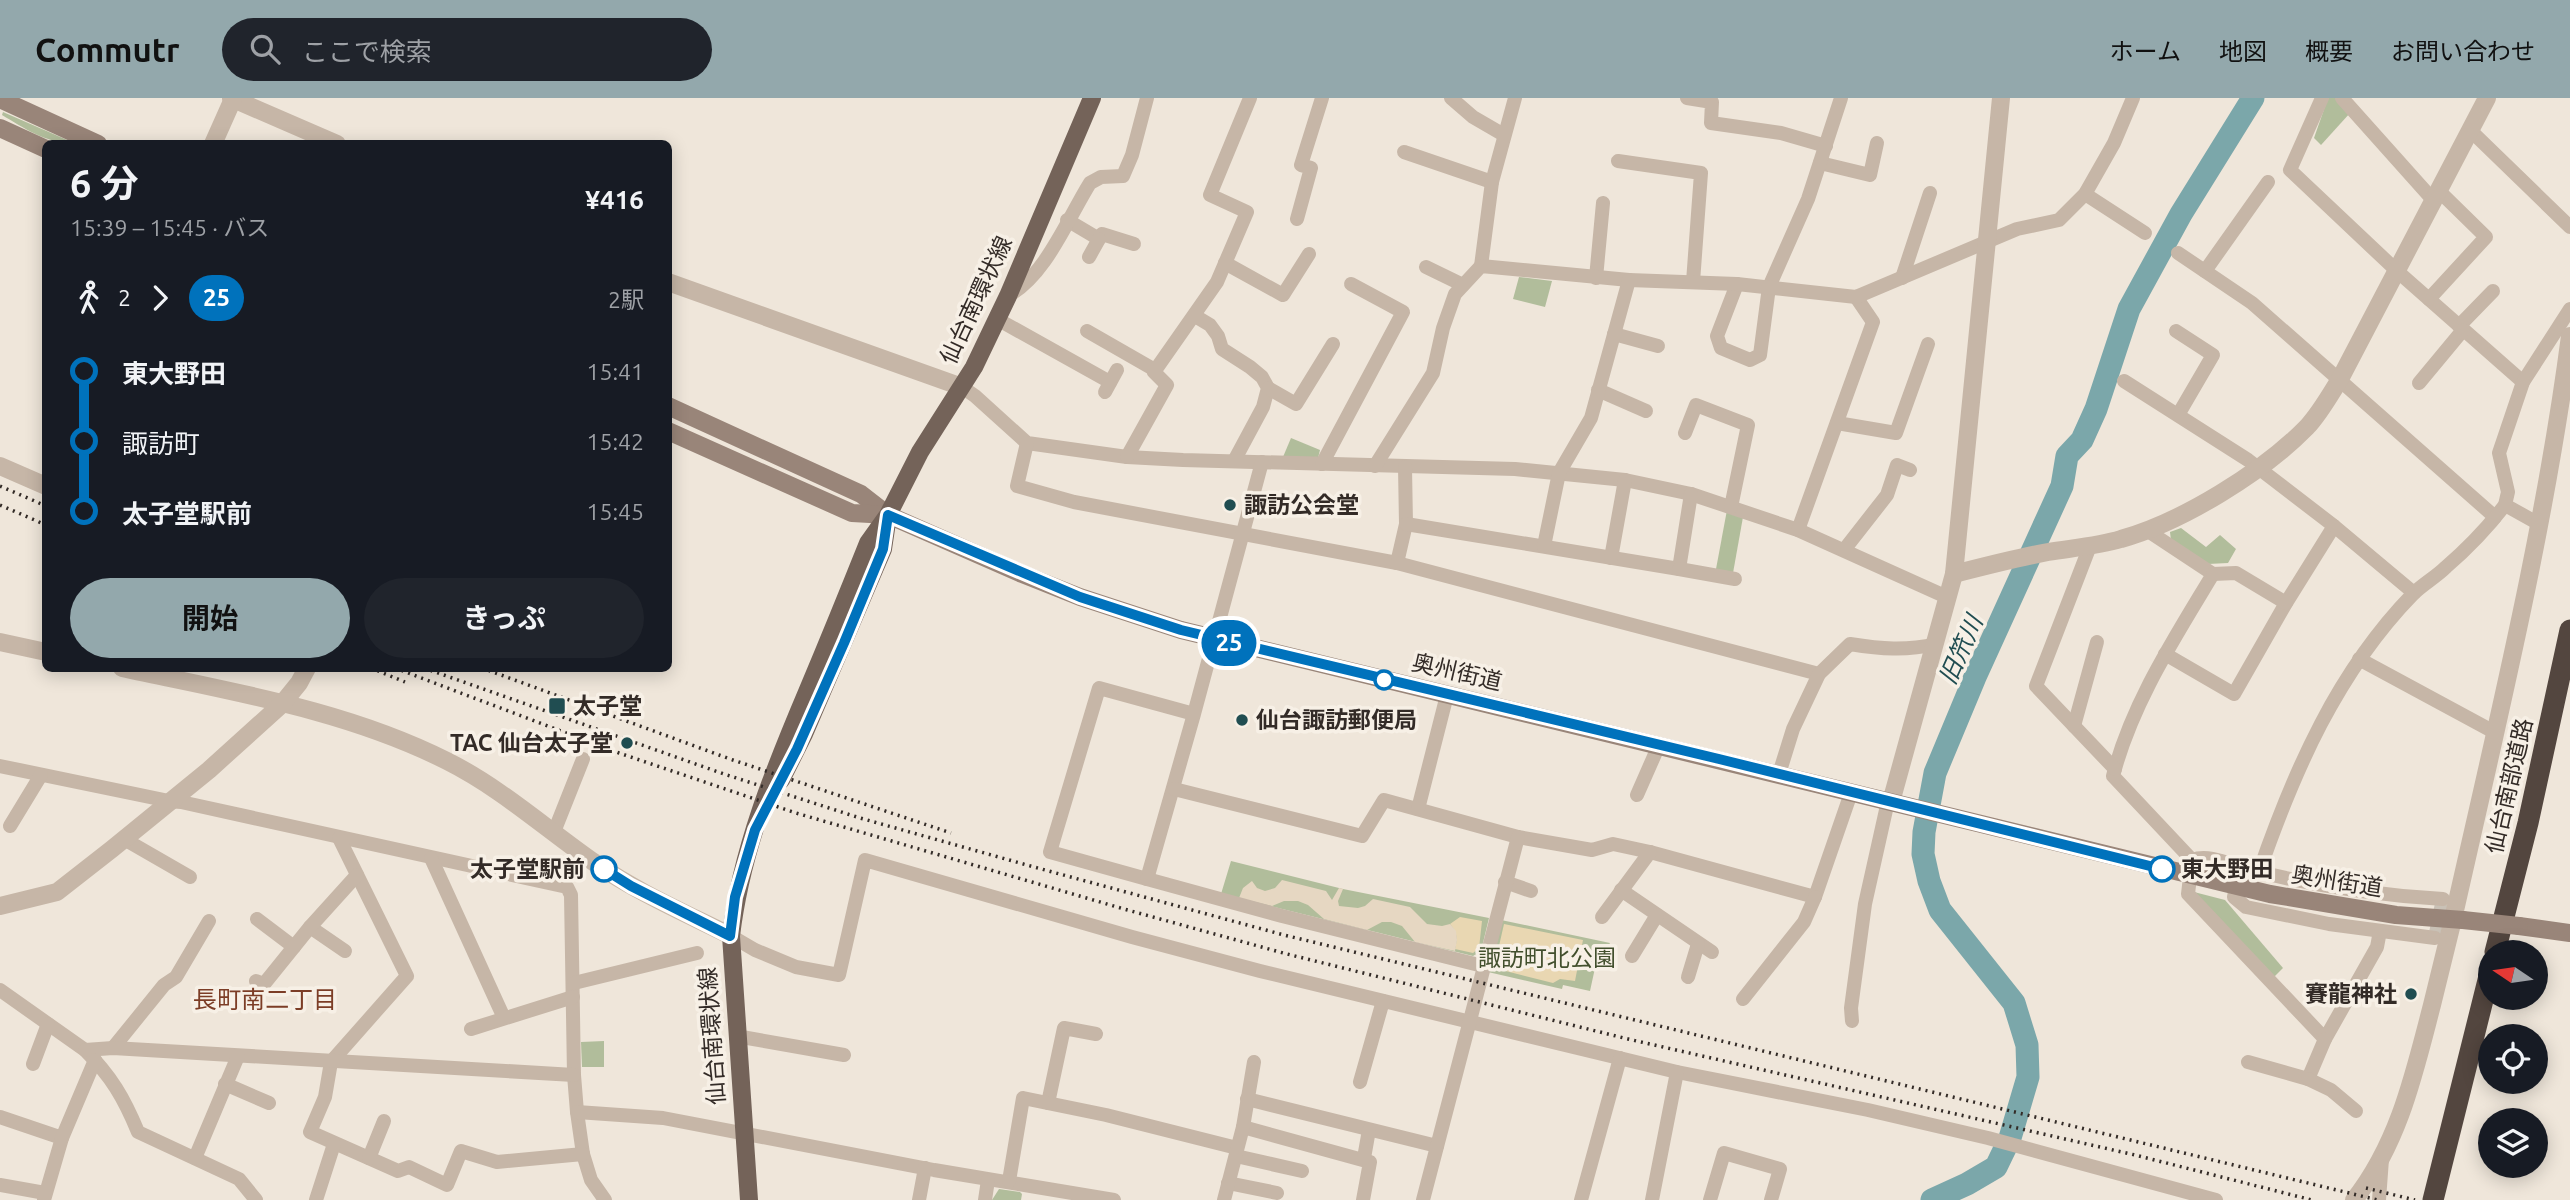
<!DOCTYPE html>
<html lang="ja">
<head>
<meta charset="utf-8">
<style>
	body { margin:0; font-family:Ubuntu,"Noto Sans JP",sans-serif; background:#20242c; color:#f1f3f6; height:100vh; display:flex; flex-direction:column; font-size:26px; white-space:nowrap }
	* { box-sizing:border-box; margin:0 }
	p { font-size:23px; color:#9ea1a6 }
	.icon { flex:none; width:38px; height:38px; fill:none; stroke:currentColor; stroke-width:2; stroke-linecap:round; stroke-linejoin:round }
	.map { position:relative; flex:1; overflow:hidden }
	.drawer { position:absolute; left:42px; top:42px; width:630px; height:532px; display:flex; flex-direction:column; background:#171b24; border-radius:10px; box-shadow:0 4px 18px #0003 }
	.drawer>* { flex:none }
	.badge { padding:0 14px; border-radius:23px; font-size:24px; line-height:46px }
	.needle { width:46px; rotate:283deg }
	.controls { position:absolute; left:2478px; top:842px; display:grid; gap:14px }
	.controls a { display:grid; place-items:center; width:70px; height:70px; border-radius:50%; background:#171b24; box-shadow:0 4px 18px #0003; font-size:35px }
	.map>.badge { position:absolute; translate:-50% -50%; box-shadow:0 0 0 4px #fff }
	.legs { display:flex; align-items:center; gap:10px; height:77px; padding:0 28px; font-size:23px }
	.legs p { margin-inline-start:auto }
	.head { display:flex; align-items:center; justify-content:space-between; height:119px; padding:0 28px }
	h1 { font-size:38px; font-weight:700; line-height:52px }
	.cta { display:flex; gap:14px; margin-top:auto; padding:14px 28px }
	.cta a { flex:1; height:80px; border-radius:42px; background:#93a8ac; color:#111; font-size:28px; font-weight:700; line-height:80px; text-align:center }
	.cta a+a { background:#20242c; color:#f1f3f6 }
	ul { padding:0 28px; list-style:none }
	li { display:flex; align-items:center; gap:24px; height:70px; font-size:26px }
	li i { display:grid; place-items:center; width:10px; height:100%; margin:0 9px; background:currentColor }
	li i::after { content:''; width:18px; height:18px; margin:-9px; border:5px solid; border-radius:50%; background:#171b24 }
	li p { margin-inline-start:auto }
	li:first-child i { background:linear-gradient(#0000 50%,currentColor 0) }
	li:last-child i { background:linear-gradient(currentColor 50%,#0000 0) }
	header { display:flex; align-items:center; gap:42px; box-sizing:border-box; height:98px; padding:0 35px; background:#93a8ac; color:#111 }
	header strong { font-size:33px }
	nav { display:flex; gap:38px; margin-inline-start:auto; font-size:24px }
	.search { width:490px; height:63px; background:#20242c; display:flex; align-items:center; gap:18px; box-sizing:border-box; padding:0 24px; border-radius:38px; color:#9ea1a6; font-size:26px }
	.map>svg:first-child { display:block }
	.green { fill:#b1bd9b }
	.sand { fill:#e9d7b2 }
	.plaza { fill:#e6d7c2 }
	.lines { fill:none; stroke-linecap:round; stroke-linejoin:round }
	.river { stroke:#7ba7aa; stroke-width:23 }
	.minor-tunnel { stroke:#c9c1b6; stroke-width:14; stroke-dasharray:14 7; stroke-linecap:butt }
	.minor { stroke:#c6b6a7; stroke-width:14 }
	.tertiary { stroke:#c6b6a7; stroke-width:18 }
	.secondary { stroke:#998579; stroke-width:18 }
	.primary { stroke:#746359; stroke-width:18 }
	.motorway { stroke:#53463f; stroke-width:21 }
	.rail { stroke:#332b27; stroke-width:3.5; stroke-dasharray:2 5; stroke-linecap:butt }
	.secondary-bridge { stroke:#998579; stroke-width:18 }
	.line-1-casing { stroke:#fff; stroke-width:16 }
	.line-1 { stroke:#0072bc; stroke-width:10 }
	.poi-dot { fill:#204d51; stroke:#f7f0e6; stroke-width:2.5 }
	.stop-1-dot { fill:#fff; stroke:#0072bc; stroke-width:3.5 }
	.labels { text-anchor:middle; stroke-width:7; stroke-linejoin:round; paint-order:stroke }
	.street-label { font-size:23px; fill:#332b27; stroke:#f7f0e6 }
	.poi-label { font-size:23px; font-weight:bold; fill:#332b27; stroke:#f7f0e6; text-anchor:start }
	.stop-label { font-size:23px; font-weight:bold; fill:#332b27; stroke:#f7f0e6; text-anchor:end }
	.park-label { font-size:23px; fill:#424f2d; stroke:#f7f0e6 }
	.water-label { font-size:24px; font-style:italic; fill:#204d51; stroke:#f7f0e6 }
	.neighbourhood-label { font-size:24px; fill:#7c3d26; stroke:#f7f0e6 }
</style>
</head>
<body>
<header>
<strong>Commutr</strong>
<div class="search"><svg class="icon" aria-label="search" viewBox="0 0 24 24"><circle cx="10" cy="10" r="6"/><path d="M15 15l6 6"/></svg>ここで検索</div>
<nav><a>ホーム</a><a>地図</a><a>概要</a><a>お問い合わせ</a></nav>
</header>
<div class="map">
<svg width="2570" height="1102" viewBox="0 0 2570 1102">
	<rect width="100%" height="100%" fill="#efe6da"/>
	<g class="green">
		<polygon points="2328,0 2337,0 2350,15 2321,47 2314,40"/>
		<path d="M3 14 74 45C47 46 24 30 2 17Z"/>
		<polygon points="1519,179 1552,183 1545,209 1513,201"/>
		<polygon points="1291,340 1320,352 1318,360 1283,359"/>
		<polygon points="1727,412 1743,419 1733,475 1716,471"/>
		<polygon points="2181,430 2206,449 2220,437 2236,451 2228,465 2208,466 2171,442 2170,434"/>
		<polygon points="1231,763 1343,791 1489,820 1481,853 1473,858 1221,796"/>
		<polygon points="2194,794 2225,802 2283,870 2272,881"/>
		<polygon points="1501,822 1610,845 1595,870 1590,893 1563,887 1562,891 1488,874"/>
		<polygon points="604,943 604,969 582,969 581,944"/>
		<polygon points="999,1091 1020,1094 1022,1096 1021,1102 992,1102"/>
	</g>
	<g class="sand">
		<path d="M1460 819 1482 823 1479 850 1473 855 1455 851C1458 840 1457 834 1450 826Z"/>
		<polygon points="1504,826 1583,842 1575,883 1560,881 1553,885 1494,870"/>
	</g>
	<polygon class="plaza" points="1282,782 1326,793 1332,802 1339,790 1343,791 1338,803 1339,808 1358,810 1365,808 1373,801 1410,809 1427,826 1442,828 1450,826 1456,833 1457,842 1455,853 1415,844 1402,828 1391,824 1382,824 1367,832 1324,821 1308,807 1298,803 1284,803 1272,808 1239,800 1243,790 1252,783 1257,790 1265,793 1275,790"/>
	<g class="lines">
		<polyline class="river" points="1932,1102 1967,1086 1996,1069 2010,1040 2028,979 2027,947 2014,905 1940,812 1929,783 1923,756 1924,734 1935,675 1975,579 2062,388 2067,358 2082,342 2096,311 2129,211 2181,116 2253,0"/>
		<polyline class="minor-tunnel" points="2435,840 2443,801"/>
		<g class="minor">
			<polyline points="1451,0 1473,19 1504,37"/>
			<polyline points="1687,0 1712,4 1711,25 1781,35 1826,48"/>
			<polyline points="2322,0 2290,72 2397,173 2523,284"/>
			<polyline points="2342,0 2434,103"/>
			<polyline points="2470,32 2570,129"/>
			<polyline points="1404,54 1492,84"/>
			<polyline points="1618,63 1701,75 1693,184"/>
			<polyline points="1820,65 1870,77 1877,45"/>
			<polyline points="2085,96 2145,135"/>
			<polyline points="1297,121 1311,70 1301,67 1322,0"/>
			<polyline points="1067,122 1099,141 1102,136 1134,146"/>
			<polyline points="2178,155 2252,205 2495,419"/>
			<polyline points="1089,159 1099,141"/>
			<polyline points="1225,165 1283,197 1309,156"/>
			<polyline points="1481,168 1492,84 1515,0"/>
			<polyline points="1426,169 1463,187"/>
			<polyline points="2205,173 2268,84"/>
			<polyline points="1596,180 1603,105"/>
			<polyline points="1902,180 1930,95"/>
			<polyline points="1737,186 1717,238 1721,250 1750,262 1760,257 1769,189 1808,101 1841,0"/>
			<path d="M1008 198C1046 177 1067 122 1090 85L1101 79 1123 78 1132 57 1147 0"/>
			<polyline points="2429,201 2486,139 2439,93"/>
			<polyline points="1195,218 1210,227 1218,238 1222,251 1250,269 1262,279 1268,290 1263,309 1234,363"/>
			<polyline points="997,221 1110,284"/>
			<polyline points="2459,228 2493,193"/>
			<polyline points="1087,233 1155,272"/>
			<polyline points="2176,233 2213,257 2178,317"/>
			<polyline points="1614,236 1658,248"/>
			<polyline points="2124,283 2248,362 2334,428 2286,505 2234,596 2165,556"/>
			<polyline points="2419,285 2463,232"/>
			<polyline points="962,289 975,298 1027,345 1127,359 1183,362 1515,371 1625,382 1691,396 1798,432 1949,500"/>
			<polyline points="1268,290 1296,306 1333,246"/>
			<polyline points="1598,292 1646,313"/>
			<polyline points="1105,294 1117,272"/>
			<polyline points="1837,325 1896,335 1928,246"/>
			<polyline points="1685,335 1696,307 1748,327 1731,409"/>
			<polyline points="1027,345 1017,388 1074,404 1397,465 1406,426 1405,369"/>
			<polyline points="1127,359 1167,287 1154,274 1217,184 1247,114 1210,97 1250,0"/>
			<polyline points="1322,366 1403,214 1351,186"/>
			<polyline points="1375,368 1433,275 1443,230 1455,196 1481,168 1629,182"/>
			<polyline points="2505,407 2539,426"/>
			<polyline points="1406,426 1679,471 1691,396"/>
			<polyline points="2334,428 2414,495"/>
			<polyline points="1798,432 1873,224 1856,199"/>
			<path d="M2148 433 2213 476C2174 541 2132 605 2113 678L2192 762 2188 796 2325 941 2377 849 2380 833"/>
			<polyline points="1544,448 1559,375 1591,320 1629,182 1737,186 1856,199 2017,131 2059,122 2085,96 2114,45 2133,0"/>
			<polyline points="2090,448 2036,588 2115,671"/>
			<polyline points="1844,452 1887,397 1897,367 1910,372"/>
			<polyline points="1611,460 1625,382"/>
			<polyline points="1397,465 1819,576"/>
			<polyline points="1679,471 1735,481"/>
			<polyline points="2213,476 2236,475 2286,505"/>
			<polyline points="2359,561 2496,635"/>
			<polyline points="1194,616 1147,781 1050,754 1099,590 1194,616 1262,364"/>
			<polyline points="2074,628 2097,544"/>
			<polyline points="0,668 169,703 181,704 567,789 571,797 574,977 577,1014 583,1056 591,1082 605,1102"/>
			<path d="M1779 676 1793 631 1819 576 1850 546C1881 551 1906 553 1936 546"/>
			<polyline points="1174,691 1362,738 1384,702 1518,739 1592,752 1613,746 1650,754 1815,799 1851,695"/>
			<polyline points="1637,697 1659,647"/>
			<polyline points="1418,711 1447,597"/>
			<polyline points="10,728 41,677"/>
			<polyline points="554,734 583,661"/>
			<polyline points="339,740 407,878 331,964 325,999 310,1034 398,1073 409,1069 447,1087 461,1053 497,1064 583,1056"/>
			<polyline points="124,741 190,779"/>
			<polyline points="431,760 504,920"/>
			<path d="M2192 762C2208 756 2227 765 2244 770 2308 787 2376 797 2443 801"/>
			<path d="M2259 774C2294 673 2337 574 2413 496 2423 486 2436 479 2446 469 2467 451 2488 429 2505 407L2508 394 2499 355 2523 284 2570 211"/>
			<polyline points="1147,781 1282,818 1483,868"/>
			<polyline points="1505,784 1531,793"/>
			<polyline points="2236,788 2234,799 2246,809 2329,826 2435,840"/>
			<polyline points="1621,792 1712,854"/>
			<polyline points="1602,819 1650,754"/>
			<polyline points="257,821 294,849"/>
			<polyline points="310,829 345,853"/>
			<polyline points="731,838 755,852 796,869 839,877 865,762 1132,839 1260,873 1677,974 1868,1012 1988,1040 2216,1102"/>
			<polyline points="1632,858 1657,817"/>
			<polyline points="1688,879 1698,846"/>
			<polyline points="256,883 264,886 310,829 357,777"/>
			<polyline points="574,885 697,855"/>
			<path d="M0 892 85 952C111 978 124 1000 138 1034L239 1081 256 1102"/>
			<polyline points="1743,901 1804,824 1815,799"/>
			<polyline points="1852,923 1851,910 1865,806 1888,703"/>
			<polyline points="471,931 573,899"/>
			<polyline points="736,938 844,957"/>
			<polyline points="113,950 164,887 176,879 209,823"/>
			<polyline points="85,952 113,950 574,977"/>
			<polyline points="2248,964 2308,981 2325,941"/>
			<polyline points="33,966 48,926"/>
			<polyline points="2308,981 2331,992 2356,1013"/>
			<polyline points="1360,984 1383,903"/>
			<polyline points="225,986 269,1005"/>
			<polyline points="1247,1001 1437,1048"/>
			<polyline points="1048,1005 1064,930 1096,936"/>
			<polyline points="577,1014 663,1020 934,1072 1114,1102"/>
			<polyline points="0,1019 62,1040"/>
			<polyline points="1243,1029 1370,1064 1363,1102"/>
			<polyline points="1236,1058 1302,1073"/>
			<polyline points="195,1060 238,958"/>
			<polyline points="369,1060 384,1023"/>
			<polyline points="1364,1060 1369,1032"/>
			<polyline points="1009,1083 1023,1000 1106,1017 1237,1050"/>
			<polyline points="1228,1085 1277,1095"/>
			<polyline points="0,1087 45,1095"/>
			<polyline points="44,1102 62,1040 95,962"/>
			<polyline points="316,1102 334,1046"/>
			<polyline points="919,1102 925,1070"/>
			<polyline points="985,1102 988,1082"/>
			<polyline points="1224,1102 1243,1029 1254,964"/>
			<polyline points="1423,1102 1518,739"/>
			<polyline points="1581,1102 1620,960"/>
			<polyline points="1652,1102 1677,974"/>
			<polyline points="1710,1102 1724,1055 1780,1071 1771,1102"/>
			<polyline points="2379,1102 2382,1061"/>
		</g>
		<g class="tertiary">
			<polyline points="231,0 337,46"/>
			<polyline points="213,46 233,1"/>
			<polyline points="668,184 962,289"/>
			<polyline points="0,368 46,388"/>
			<path d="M1954 476C1985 468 2016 460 2048 454 2072 450 2098 448 2121 441 2182 424 2263 374 2307 329 2320 315 2330 297 2340 281L2487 0"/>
			<polyline points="0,544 46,554"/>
			<path d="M122 570C232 594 346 612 447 663 501 690 546 731 595 765 637 794 685 815 731 838"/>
			<polyline points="1891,704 1954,476 2001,0"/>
			<polyline points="0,808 57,794 112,751 209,672 282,606 299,585 307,570"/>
			<path d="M2354 1102C2399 1045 2414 976 2432 907 2446 852 2459 797 2471 742 2509 575 2548 407 2570 238"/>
		</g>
		<g class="secondary">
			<polyline points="0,1 98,46"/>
			<polyline points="0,30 46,51"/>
			<polyline points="668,308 861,396 888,417 1022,476 1080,499 1181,532 2270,796 2396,817 2463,822"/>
			<polyline points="668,333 852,415 888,417"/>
			<polyline points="2519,828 2570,835"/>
		</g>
		<g class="primary">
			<polyline points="781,682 804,636 883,451 887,424"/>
			<path d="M749 1102 731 838C741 753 774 672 807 594 828 544 848 495 868 445L888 417 920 354 974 269 1008 198 1092 0"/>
		</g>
		<g class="motorway">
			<polyline points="2495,854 2528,725 2570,532"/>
			<polyline points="2433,1102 2490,874"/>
		</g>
		<g class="rail">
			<polyline points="0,388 46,408"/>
			<polyline points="0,407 46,427"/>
			<polyline points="371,570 405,584"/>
			<polyline points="395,570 619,655 796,715 1124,811 1287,856 1628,941 2135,1057 2312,1102"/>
			<polyline points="424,570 724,676 860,720 1034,769 1284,837 2378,1102"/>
			<polyline points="482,570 730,661 951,735"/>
			<polyline points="2366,1090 2415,1102"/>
		</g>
		<polyline class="secondary-bridge" points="2463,822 2519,828"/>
	</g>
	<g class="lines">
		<defs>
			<polyline id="line-1" points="604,771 631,788 730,838 735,799 755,732 797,651 844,545 883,451 888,417 1080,499 1181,532 1719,661 2162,771"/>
		</defs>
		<use href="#line-1" class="line-1-casing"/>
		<use href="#line-1" class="line-1"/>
	</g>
	<g class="poi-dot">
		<circle cx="1230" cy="407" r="7"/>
		<rect x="548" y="599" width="18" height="18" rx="3.5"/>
		<circle cx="1242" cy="622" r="7"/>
		<circle cx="627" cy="645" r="7"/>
		<circle cx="2411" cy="896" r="7"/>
	</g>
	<g class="stop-1-dot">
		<circle cx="1384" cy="582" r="9"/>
		<circle cx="604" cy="771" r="12"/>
		<circle cx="2162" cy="771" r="12"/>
	</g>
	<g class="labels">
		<g class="street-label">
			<text transform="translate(976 202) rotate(-65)" y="8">仙台南環状線</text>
			<text transform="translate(1457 574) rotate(13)" y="8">奥州街道</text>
			<text transform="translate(2509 688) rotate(-77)" y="8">仙台南部道路</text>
			<text transform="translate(2337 783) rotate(9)" y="8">奥州街道</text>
			<text transform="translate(712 938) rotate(-94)" y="8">仙台南環状線</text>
		</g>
		<g class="poi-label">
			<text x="1244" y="415">諏訪公会堂</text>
			<text x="573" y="616">太子堂</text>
			<text x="1256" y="630">仙台諏訪郵便局</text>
			<text x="613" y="653" text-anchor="end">TAC 仙台太子堂</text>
			<text x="2397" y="904" text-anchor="end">賽龍神社</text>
		</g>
		<g class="stop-label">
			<text x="585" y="779">太子堂駅前</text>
			<text x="2181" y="779" text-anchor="start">東大野田</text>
		</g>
		<g class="park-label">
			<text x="1547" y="868">諏訪町北公園</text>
		</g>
		<g class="water-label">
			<text transform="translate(1961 552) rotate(-66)" y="8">旧笊川</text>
		</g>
		<g class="neighbourhood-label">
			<text x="265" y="910">長町南二丁目</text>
		</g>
	</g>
</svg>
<div class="controls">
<a><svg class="needle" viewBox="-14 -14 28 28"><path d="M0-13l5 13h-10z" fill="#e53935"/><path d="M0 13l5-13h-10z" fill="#9ea1a6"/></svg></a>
<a><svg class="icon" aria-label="locate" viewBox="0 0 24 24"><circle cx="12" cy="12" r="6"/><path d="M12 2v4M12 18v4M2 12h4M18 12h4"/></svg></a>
<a><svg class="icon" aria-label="layers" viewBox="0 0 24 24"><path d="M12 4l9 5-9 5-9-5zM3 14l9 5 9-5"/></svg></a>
</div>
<b class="badge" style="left:1229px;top:545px;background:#0072bc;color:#fff">25</b>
<section class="drawer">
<div class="head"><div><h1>6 分</h1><p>15:39 – 15:45 · バス</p></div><b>¥416</b></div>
<div class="legs"><svg class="icon" aria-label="walk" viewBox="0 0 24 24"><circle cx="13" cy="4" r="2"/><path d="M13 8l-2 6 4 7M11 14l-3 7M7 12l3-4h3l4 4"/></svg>2<svg class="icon" aria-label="forward" viewBox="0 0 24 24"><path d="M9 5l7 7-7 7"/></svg><b class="badge" style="background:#0072bc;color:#fff">25</b><p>2駅</p></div>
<ul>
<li><i style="color:#0072bc"></i><b>東大野田</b><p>15:41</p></li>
<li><i style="color:#0072bc"></i><span>諏訪町</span><p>15:42</p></li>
<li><i style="color:#0072bc"></i><b>太子堂駅前</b><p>15:45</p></li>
</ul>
<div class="cta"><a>開始</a><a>きっぷ</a></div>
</section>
</div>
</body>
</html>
